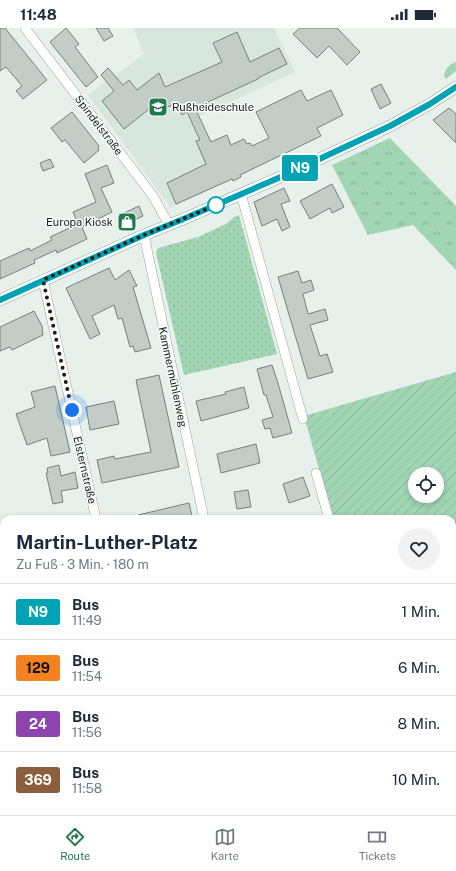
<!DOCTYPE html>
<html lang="de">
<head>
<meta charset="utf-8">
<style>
	body { margin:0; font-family:"Public Sans",sans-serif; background:#f2f2f3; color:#1f2937; height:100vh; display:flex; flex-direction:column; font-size:15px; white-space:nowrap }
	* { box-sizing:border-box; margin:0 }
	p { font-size:13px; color:#747a83 }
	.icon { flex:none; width:22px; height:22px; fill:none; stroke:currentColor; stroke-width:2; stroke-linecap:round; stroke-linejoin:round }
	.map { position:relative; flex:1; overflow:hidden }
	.panel { position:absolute; left:0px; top:487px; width:456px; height:300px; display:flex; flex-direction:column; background:#fff; border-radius:12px 12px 0 0; box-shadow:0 2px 6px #0003 }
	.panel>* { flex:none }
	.badge { padding:0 8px; border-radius:3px; font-size:14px; line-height:26px }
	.controls { position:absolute; left:408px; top:439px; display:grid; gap:8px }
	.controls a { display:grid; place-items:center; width:36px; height:36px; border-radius:50%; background:#fff; box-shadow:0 2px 6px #0003; font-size:20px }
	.you { position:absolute; width:20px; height:20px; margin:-10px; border:3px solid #fff; border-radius:50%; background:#1a73e8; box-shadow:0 0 0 6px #1a73e833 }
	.map>.badge { position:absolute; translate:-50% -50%; box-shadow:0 0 0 2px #fff }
	.round { display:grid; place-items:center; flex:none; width:42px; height:42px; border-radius:21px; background:#f2f2f3 }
	.head { display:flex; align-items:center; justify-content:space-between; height:68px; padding:0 16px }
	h1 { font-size:19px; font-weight:700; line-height:30px }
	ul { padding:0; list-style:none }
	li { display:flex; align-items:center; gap:12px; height:56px; padding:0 16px; border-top:1px solid #e0e1e3 }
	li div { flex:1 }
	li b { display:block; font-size:15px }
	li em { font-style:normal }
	li .badge { min-width:44px; font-weight:700; text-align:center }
	.status { display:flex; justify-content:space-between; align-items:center; height:28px; padding:0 20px; background:#fff; direction:ltr }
	.status svg { height:11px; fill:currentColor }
	.menu { display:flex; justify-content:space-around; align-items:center; height:56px; border-top:1px solid #e0e1e3; background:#fff; font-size:11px; color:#747a83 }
	.menu a { display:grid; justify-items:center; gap:2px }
	.menu .active { color:#22794d }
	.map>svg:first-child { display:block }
	.built { fill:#d8e7dd }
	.grass { fill:url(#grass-tufts) }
	.park { fill:url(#park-dots) }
	.garden { fill:url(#garden-furrows); fill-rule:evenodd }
	.building { fill:#c4ccc7; stroke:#78807b }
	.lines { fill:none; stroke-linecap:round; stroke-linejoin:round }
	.minor-casing { stroke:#9aa29d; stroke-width:10 }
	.tertiary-casing { stroke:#9aa29d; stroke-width:12 }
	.minor { stroke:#fff; stroke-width:9 }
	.tertiary { stroke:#fff; stroke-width:11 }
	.line-casing { stroke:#fff; stroke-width:9 }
	.line { stroke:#00a3b4; stroke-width:6 }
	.walk { stroke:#1b1e1c; stroke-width:4; stroke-dasharray:0 7.2 }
	.stop-dot { fill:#fff; stroke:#00a3b4; stroke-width:2 }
	.labels { text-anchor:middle; stroke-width:3; stroke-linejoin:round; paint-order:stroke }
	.poi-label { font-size:11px; fill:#1b1e1c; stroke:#f5fef8; text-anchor:start }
	.street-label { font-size:11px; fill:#1b1e1c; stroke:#f5fef8 }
</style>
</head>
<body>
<div class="status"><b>11:48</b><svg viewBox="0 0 49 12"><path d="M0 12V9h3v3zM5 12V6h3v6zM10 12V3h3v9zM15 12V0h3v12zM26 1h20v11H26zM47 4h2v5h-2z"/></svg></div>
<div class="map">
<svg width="456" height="787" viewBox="0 0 456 787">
	<defs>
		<pattern id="grass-tufts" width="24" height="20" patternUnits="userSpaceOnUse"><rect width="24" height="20" fill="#a1d5b4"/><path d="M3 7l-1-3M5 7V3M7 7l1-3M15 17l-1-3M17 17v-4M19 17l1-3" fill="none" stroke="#8ab69a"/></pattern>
		<pattern id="park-dots" width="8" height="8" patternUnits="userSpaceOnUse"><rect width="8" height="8" fill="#a1d5b4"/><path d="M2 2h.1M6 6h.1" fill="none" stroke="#8ab69a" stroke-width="1.8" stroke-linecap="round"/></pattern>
		<pattern id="garden-furrows" width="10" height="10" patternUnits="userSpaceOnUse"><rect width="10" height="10" fill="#a1d5b4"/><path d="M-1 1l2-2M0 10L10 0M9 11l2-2" fill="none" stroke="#8ab69a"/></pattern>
	</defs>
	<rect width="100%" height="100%" fill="#e8f0eb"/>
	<polygon class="built" points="133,0 274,0 295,44 191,92 222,156 171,180 88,67 144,26"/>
	<g class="grass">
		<path d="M456 34V43L446 51 444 48C445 40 449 37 456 34Z"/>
		<polygon points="390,110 456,178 456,242 413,197 368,207 332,137"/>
	</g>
	<polygon class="park" points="239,187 277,326 184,347 156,225 158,220 198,209 226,196 234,189"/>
	<path class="garden" d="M456 344V608H452V491H333L304 388ZM415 446H437V468H415Z"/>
	<g class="building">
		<polygon points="0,0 5,0 47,52 23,71 16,63 22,58 6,39 0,43"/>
		<polygon points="66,0 79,16 75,19 98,49 86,59 50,14"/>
		<polygon points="96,0 108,0 113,8 104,13"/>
		<polygon points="300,0 337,0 360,24 347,37 329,18 317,30 293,6"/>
		<polygon points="237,4 250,34 279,20 287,36 258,50 258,51 195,80 211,114 227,107 231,117 244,111 247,116 250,115 252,118 269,110 256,84 301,62 307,73 331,62 343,87 317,100 321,108 240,147 241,149 233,153 232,151 176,176 167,155 206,136 196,113 200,112 187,84 182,87 176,75 164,81 158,74 124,101 102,73 114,63 101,47 108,40 123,57 129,52 137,62 159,45 165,59 222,34 213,15"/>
		<polygon points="381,56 391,75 380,81 371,61"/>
		<polygon points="449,80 456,86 456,115 433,92"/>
		<polygon points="72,84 99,118 98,120 99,122 84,135 65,112 62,114 51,100"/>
		<polygon points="50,131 54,139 43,143 40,135"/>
		<polygon points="107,137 114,155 101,160 112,184 82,199 87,211 57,225 56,222 34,232 35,235 0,251 0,233 29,220 30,223 52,212 50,209 78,196 73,184 96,174 85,146"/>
		<polygon points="332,156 344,179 332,185 330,180 310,191 300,173"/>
		<polygon points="284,160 290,173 281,176 290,199 282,203 277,191 262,198 254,174"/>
		<polygon points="139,178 143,188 124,197 120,187"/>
		<polygon points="109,240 115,252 129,242 137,258 133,259 151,320 135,324 133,318 130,319 122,290 118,291 114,277 92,288 100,306 90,311 66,260"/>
		<polygon points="298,243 302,255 311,252 314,262 303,266 308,286 325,281 328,292 310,297 320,328 327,326 333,344 308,351 278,249"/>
		<polygon points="34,283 42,298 43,307 12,322 10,319 0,323 0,299"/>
		<polygon points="272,337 278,355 292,405 273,410 270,400 265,401 262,392 273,389 266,367 264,367 257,341"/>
		<polygon points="159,347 179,439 102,455 97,432 114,428 115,431 151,424 136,352"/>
		<polygon points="55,358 70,424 51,428 47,410 27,417 16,386 35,379 31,364"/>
		<polygon points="244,359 249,380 201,393 196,373 226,366 225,364"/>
		<polygon points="114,373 119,396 90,402 86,379"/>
		<polygon points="256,416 260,435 221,445 217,426"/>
		<polygon points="59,437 61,448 75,444 78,460 61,463 63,474 53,476 46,445 48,445 47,440"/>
		<polygon points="303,449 310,468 289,475 283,456"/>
		<polygon points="248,462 251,479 237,481 234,464"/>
		<polygon points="189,475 192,488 180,491 138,491 138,487"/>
	</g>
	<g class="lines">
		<defs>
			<g id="minor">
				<polyline points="25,0 153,168 169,197"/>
				<polyline points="241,166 303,391"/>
				<polyline points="144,207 204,491"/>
				<polyline points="43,252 96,491"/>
				<polyline points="316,445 329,491"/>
				<polyline points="452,734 456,742"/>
				<polyline points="161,783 162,787"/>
				<polyline points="264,783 264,787"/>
				<polyline points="383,787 385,783"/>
			</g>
			<polyline id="tertiary" points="0,272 144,207 181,192 283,148 390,98 430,76 456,59"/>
		</defs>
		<use href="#minor" class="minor-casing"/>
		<use href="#tertiary" class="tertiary-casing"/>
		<use href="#minor" class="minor"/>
		<use href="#tertiary" class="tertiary"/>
	</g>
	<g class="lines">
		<defs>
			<polyline id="line" points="0,272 144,207 181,192 283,148 390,98 430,76 456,59"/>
		</defs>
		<use href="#line" class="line-casing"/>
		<use href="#line" class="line"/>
		<polyline class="walk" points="72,382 43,252 144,207 216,177"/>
	</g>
	<defs>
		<symbol id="school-square" viewBox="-11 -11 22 22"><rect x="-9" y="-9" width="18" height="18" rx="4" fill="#22794d" stroke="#f5fef8"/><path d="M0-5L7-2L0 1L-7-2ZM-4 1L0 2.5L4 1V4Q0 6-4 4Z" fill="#fff"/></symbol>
		<symbol id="shop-square" viewBox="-11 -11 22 22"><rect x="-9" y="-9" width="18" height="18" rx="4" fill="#22794d" stroke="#f5fef8"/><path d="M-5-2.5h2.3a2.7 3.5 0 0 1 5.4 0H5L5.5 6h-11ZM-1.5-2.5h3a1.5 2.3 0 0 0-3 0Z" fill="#fff"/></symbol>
	</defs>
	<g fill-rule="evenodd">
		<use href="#school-square" x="147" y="68" width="22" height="22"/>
		<use href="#shop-square" x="116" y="183" width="22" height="22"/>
	</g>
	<circle class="stop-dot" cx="216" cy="177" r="8"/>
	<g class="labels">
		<g class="poi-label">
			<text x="172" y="83">Rußheideschule</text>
			<text x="113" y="198" text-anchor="end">Europa Kiosk</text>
		</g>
		<g class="street-label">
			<text transform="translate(99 97) rotate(53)" y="4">Spindelstraße</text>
			<text transform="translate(173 349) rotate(78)" y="4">Kammermühlenweg</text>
			<text transform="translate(85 442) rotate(77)" y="4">Elsternstraße</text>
		</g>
	</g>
</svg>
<div class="controls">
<a><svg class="icon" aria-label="locate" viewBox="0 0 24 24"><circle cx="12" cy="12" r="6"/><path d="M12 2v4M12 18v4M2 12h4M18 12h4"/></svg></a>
</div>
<div class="you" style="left:72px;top:382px"></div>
<b class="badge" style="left:300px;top:140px;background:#00a3b4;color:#fff">N9</b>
<section class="panel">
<div class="head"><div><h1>Martin-Luther-Platz</h1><p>Zu Fuß · 3 Min. · 180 m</p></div><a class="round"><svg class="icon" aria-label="heart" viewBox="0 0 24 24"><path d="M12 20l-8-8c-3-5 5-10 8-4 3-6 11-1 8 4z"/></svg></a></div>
<ul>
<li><span class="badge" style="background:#00a3b4;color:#fff">N9</span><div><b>Bus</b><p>11:49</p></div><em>1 Min.</em></li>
<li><span class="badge" style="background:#f58220;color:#111">129</span><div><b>Bus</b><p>11:54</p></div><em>6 Min.</em></li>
<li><span class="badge" style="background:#8e44ad;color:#fff">24</span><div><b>Bus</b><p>11:56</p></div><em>8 Min.</em></li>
<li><span class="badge" style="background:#8b5e3c;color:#fff">369</span><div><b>Bus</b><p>11:58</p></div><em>10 Min.</em></li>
</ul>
</section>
</div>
<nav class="menu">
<a class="active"><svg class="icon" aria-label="directions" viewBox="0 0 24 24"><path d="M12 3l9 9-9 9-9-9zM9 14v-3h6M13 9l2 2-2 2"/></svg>Route</a>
<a><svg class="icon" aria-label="map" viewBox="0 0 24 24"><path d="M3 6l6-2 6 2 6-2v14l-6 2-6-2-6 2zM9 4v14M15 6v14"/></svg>Karte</a>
<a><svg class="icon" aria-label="tickets" viewBox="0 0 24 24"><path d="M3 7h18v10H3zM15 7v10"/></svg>Tickets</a>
</nav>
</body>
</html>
